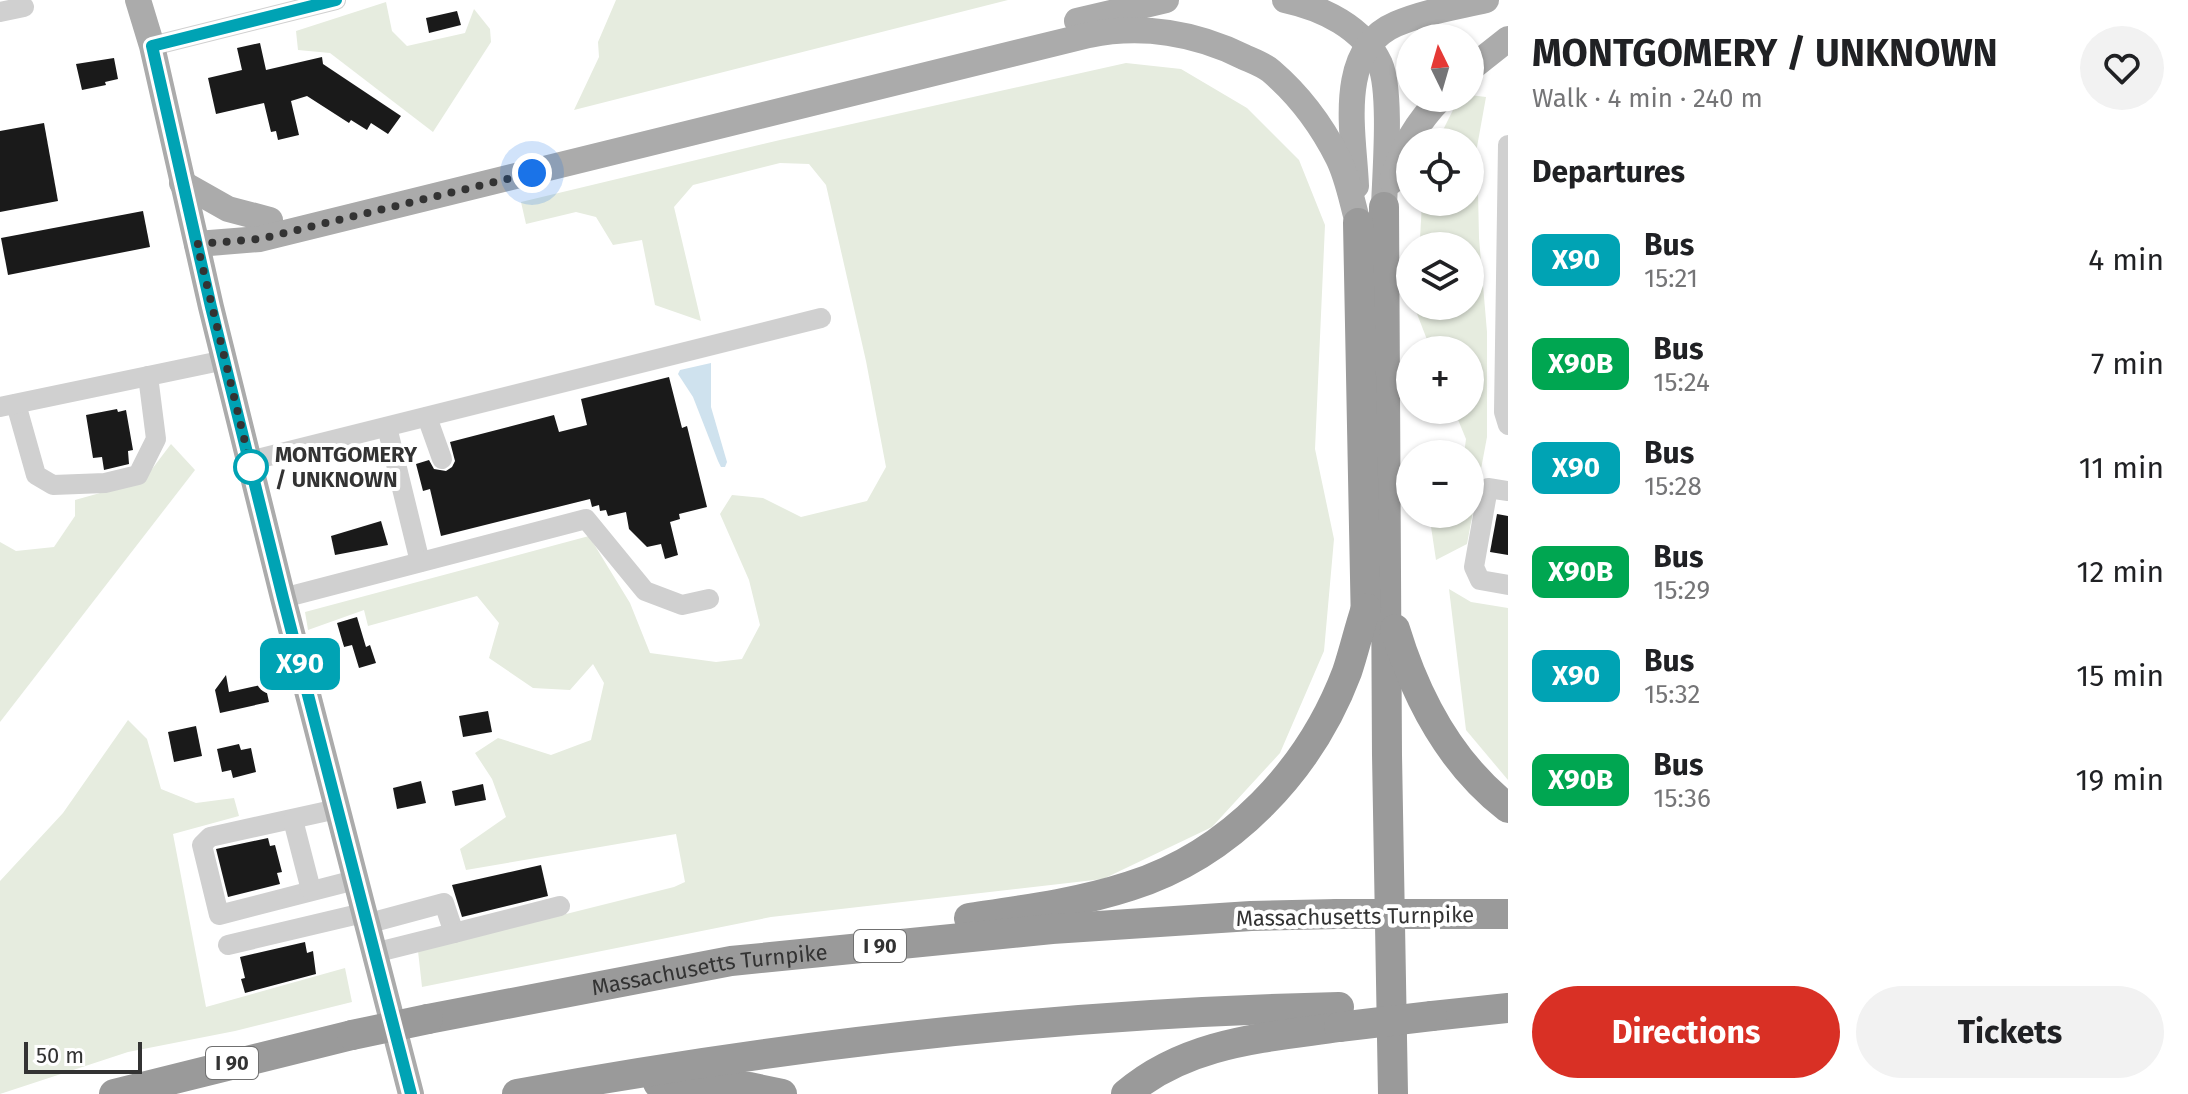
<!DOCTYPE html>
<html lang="en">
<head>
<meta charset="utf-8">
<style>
	body { margin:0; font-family:"Fira Sans",sans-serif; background:#f2f2f2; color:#202124; height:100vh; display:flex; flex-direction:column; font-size:30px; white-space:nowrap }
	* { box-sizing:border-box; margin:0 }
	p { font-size:26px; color:#757577 }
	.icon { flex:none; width:44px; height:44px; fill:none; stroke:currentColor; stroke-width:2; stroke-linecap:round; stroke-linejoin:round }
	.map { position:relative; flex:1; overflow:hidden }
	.side { display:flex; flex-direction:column; background:#fff; width:680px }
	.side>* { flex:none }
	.badge { padding:0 16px; border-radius:12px; font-size:28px; line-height:52px }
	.needle { width:52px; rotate:355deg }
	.buttons { position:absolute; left:1396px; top:24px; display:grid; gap:16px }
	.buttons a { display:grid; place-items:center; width:88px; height:88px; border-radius:50%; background:#fff; box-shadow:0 2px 6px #0004; font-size:40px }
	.scale { position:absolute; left:24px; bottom:20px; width:118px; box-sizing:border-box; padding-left:8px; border:4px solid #333; border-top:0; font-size:22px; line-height:28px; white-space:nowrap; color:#333; -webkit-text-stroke:6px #fff; paint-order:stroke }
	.you { position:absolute; width:40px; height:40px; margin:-20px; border:6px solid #fff; border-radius:50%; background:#1a73e8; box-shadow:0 0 0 12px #1a73e833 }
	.map>.badge { position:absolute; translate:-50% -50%; box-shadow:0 0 0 4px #fff }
	h2 { padding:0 24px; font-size:30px; line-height:72px }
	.round { display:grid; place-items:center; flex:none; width:84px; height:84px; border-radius:42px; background:#f2f2f2 }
	.overview { display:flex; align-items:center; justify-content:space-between; height:136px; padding:0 24px }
	h1 { font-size:38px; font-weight:700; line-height:60px }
	.cta { display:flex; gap:16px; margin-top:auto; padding:16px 24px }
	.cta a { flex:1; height:92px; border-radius:48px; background:#d93025; color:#fff; font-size:32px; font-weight:700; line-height:92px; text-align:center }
	.cta a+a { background:#f2f2f2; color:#202124 }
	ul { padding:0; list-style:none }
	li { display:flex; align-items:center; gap:24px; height:104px; padding:0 24px }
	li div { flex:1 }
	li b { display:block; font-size:30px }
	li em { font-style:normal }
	li .badge { min-width:88px; font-weight:700; text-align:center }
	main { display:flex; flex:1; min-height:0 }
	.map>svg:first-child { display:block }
	.green { fill:#e6ecdf }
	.water { fill:#cfe2ee }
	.building { fill:#1a1a1a }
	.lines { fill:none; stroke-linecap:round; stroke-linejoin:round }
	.minor { stroke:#d0d0d0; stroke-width:20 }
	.major { stroke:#ababab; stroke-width:26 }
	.highway { stroke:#9a9a9a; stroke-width:30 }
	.highway-bridge { stroke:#9a9a9a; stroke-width:30 }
	.line-casing { stroke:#fff; stroke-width:18 }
	.line { stroke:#00a3b4; stroke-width:12 }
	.walk { stroke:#333; stroke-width:8; stroke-dasharray:0 14.4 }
	.stop-dot { fill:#fff; stroke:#00a3b4; stroke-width:4 }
	.labels { text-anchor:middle; stroke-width:8; stroke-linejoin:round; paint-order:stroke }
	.shield { fill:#fff; stroke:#707070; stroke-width:2 }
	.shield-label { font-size:20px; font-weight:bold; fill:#333 }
	.stop-label { font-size:22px; font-weight:bold; fill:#333; stroke:#fff; text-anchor:start }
	.street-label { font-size:22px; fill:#333; stroke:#fff }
</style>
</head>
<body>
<main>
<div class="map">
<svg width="1508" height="1094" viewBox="0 0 1508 1094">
	<rect width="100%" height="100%" fill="#fff"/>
	<g class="green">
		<polygon points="616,0 1008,0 574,110 599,57 598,42"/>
		<polygon points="386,2 392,31 407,46 465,33 474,9 490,29 491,42 433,132 330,53 298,50 296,31"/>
		<polygon points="1126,63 1181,69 1247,108 1299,160 1325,225 1315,449 1334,539 1324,651 1280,753 1212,827 1103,879 771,917 422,987 418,951 674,887 685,882 676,834 466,870 460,849 506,817 492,779 475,753 498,738 551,755 591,740 604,683 593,664 570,690 533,688 489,658 499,623 477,596 368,626 364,610 308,630 305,612 589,536 630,603 650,653 716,662 742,659 760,625 749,580 720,514 732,495 763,498 801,517 867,501 886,467 866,361 826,185 809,164 780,163 693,185 674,207 701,321 655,305 642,240 613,245 596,217 576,212 526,224 521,202 780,140"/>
		<polygon points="1470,95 1486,97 1477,147 1479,238 1487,332 1487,437 1467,544 1436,560 1430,520 1435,514 1470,514 1470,454 1464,454 1466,439 1454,410 1470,410 1470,350 1431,350 1414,306 1470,306 1470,246 1423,246 1420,239 1422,202 1470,202 1470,142 1437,142 1459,98 1470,98"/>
		<polygon points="171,444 195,470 0,722 0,542 16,551 54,547 75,516 75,500 143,481"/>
		<polygon points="1449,589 1471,602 1508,608 1508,780 1466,730"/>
		<polygon points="128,720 147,739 161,789 196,803 234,798 239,816 173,834 206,1007 345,968 352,1002 235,1031 128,1052 0,1094 0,881 63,813"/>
	</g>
	<polygon class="water" points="711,363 711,407 727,462 725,467 721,467 718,461 693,397 678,374 680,370"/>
	<g class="building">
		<polygon points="457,11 461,25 429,33 426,18"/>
		<polygon points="260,43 266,70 322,57 323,64 401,116 388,134 371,123 367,130 351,120 349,123 307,96 291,101 299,135 278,140 276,131 271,132 264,103 216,114 208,78 242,70 237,48"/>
		<polygon points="114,58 118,79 105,82 106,85 82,90 76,64"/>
		<polygon points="44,123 58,201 0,212 0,131"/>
		<polygon points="143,211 150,247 8,275 1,238"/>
		<polygon points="669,377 682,428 687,426 707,507 679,514 680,519 670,522 678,555 665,559 661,544 647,547 629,529 626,512 608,516 606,510 600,511 599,505 592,507 590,499 441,536 430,489 423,491 416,464 429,460 434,469 446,471 452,467 455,461 450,442 554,415 559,432 587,425 581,399"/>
		<polygon points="117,409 118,412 126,410 133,450 128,451 129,464 104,470 102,457 93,458 86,415"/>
		<polygon points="1497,514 1508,516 1508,555 1490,552"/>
		<polygon points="381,521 388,545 335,555 331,536"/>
		<polygon points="357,617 366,647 370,645 376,663 359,668 352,645 344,647 337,623"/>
		<polygon points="226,675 229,692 265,684 269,702 220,713 215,690"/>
		<polygon points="488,711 492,732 463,737 459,716"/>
		<polygon points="196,726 202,756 174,762 168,732"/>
		<polygon points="239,744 241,750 251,748 256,772 233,778 231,770 222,772 217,749"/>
		<polygon points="421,781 426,803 397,809 393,788"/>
		<polygon points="483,784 486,800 455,806 452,791"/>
		<polygon points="268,838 270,846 275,845 282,872 277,873 280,884 228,897 216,849"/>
		<polygon points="541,865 548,896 462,917 452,885"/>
		<polygon points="305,942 307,953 313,951 316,974 245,993 241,979 245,978 240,957"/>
	</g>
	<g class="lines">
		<g class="minor">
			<polyline points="0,12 24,7"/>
			<polyline points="152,46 336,0"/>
			<polyline points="1508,145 1504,412 1508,425"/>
			<polyline points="16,404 36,475 53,485 105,483 138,475 156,439 148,376"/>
			<polyline points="0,407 225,360"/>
			<polyline points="427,417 442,459"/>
			<polyline points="387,427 420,562"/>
			<polyline points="249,461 821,318"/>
			<polyline points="1508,491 1488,488 1474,567 1480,580 1508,585"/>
			<polyline points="283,598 586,519 645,591 682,605 709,599"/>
			<polyline points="337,809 210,837 202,845 219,915 355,880"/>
			<polyline points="293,820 311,890"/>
			<polyline points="366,924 444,903 454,933 560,906"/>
			<polyline points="228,945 363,913"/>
			<polyline points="374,953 454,933"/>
		</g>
		<g class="major">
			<polyline points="138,0 152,46 211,307 283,598 411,1094"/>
			<path d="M1285 0C1322 8 1363 27 1380 64 1392 92 1385 174 1384 207"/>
			<polyline points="1077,21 1166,0"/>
			<polyline points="1470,69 1508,39"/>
			<path d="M1392 181C1401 150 1418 121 1441 98"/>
			<polyline points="182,183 228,209 270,220"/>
			<path d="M1356 186C1354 134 1335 50 1396 24 1424 12 1456 7 1486 0"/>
			<path d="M197 244 260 239 1089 35C1142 24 1196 33 1244 57 1253 61 1264 65 1271 71 1299 95 1322 126 1338 158 1348 178 1352 202 1358 223"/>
		</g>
		<g class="highway">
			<polyline points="1384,207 1387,755 1393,1094"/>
			<polyline points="1358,223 1366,628"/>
			<path d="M1395 629C1416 698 1450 763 1508 808"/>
			<polyline points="1430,914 1508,914"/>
			<path d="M969 918C1023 910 1078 903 1130 886 1231 854 1310 770 1347 672 1354 651 1359 629 1366 608"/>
			<polyline points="1432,1016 1508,1008"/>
			<path id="s1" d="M428 1019 731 961 1052 929 1251 916 1337 914"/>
			<polyline points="658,1083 749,1087 782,1094"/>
			<polyline points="114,1094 352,1035"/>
			<path d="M517 1094C789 1044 1063 1013 1339 1007"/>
			<path d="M1126 1094C1187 1042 1263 1038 1339 1027"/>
		</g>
		<g class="highway-bridge">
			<polyline points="1337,914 1430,914"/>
			<polyline points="1339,1027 1432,1016"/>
			<polyline points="352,1035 428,1019"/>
		</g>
	</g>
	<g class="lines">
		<defs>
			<polyline id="line" points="336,0 152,46 211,307 283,598 411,1094"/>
		</defs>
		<use href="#line" class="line-casing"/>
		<use href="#line" class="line"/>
		<polyline class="walk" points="251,467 197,244 260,239 532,173"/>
	</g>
	<circle class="stop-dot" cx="251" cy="467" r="16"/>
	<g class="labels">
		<g class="shield">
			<rect x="854" y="930" width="52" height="32" rx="6"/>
			<rect x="206" y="1047" width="52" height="32" rx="6"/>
		</g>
		<g class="shield-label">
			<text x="880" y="953">I 90</text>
			<text x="232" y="1070">I 90</text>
		</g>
		<g class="stop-label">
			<text x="275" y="462">MONTGOMERY<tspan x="275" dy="25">/ UNKNOWN</tspan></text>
		</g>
		<g class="street-label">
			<text transform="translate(1355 916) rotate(-1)" y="8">Massachusetts Turnpike</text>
			<text dy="8" stroke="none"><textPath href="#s1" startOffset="286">Massachusetts Turnpike</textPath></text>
		</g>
	</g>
</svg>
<div class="buttons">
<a><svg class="needle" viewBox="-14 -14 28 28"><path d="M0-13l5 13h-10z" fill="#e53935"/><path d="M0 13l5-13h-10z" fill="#757577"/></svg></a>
<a><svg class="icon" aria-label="locate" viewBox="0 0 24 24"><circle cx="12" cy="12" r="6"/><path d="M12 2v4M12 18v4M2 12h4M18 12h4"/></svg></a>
<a><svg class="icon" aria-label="layers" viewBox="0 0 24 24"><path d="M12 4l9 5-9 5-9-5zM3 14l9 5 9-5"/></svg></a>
<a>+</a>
<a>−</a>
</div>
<div class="scale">50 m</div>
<div class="you" style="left:532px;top:173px"></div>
<b class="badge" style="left:300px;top:664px;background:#00a3b4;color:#fff">X90</b>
</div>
<section class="side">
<div class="overview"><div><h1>MONTGOMERY / UNKNOWN</h1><p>Walk · 4 min · 240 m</p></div><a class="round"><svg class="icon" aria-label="heart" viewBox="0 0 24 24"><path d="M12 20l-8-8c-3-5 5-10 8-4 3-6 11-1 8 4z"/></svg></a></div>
<h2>Departures</h2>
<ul>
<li><span class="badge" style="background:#00a3b4;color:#fff">X90</span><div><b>Bus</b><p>15:21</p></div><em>4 min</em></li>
<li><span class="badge" style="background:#00a651;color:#fff">X90B</span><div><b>Bus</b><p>15:24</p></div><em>7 min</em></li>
<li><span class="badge" style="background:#00a3b4;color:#fff">X90</span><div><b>Bus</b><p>15:28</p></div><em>11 min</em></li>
<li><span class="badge" style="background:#00a651;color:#fff">X90B</span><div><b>Bus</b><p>15:29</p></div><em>12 min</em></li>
<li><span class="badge" style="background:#00a3b4;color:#fff">X90</span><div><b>Bus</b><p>15:32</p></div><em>15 min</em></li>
<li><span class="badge" style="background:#00a651;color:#fff">X90B</span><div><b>Bus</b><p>15:36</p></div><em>19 min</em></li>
</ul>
<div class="cta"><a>Directions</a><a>Tickets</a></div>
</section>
</main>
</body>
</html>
